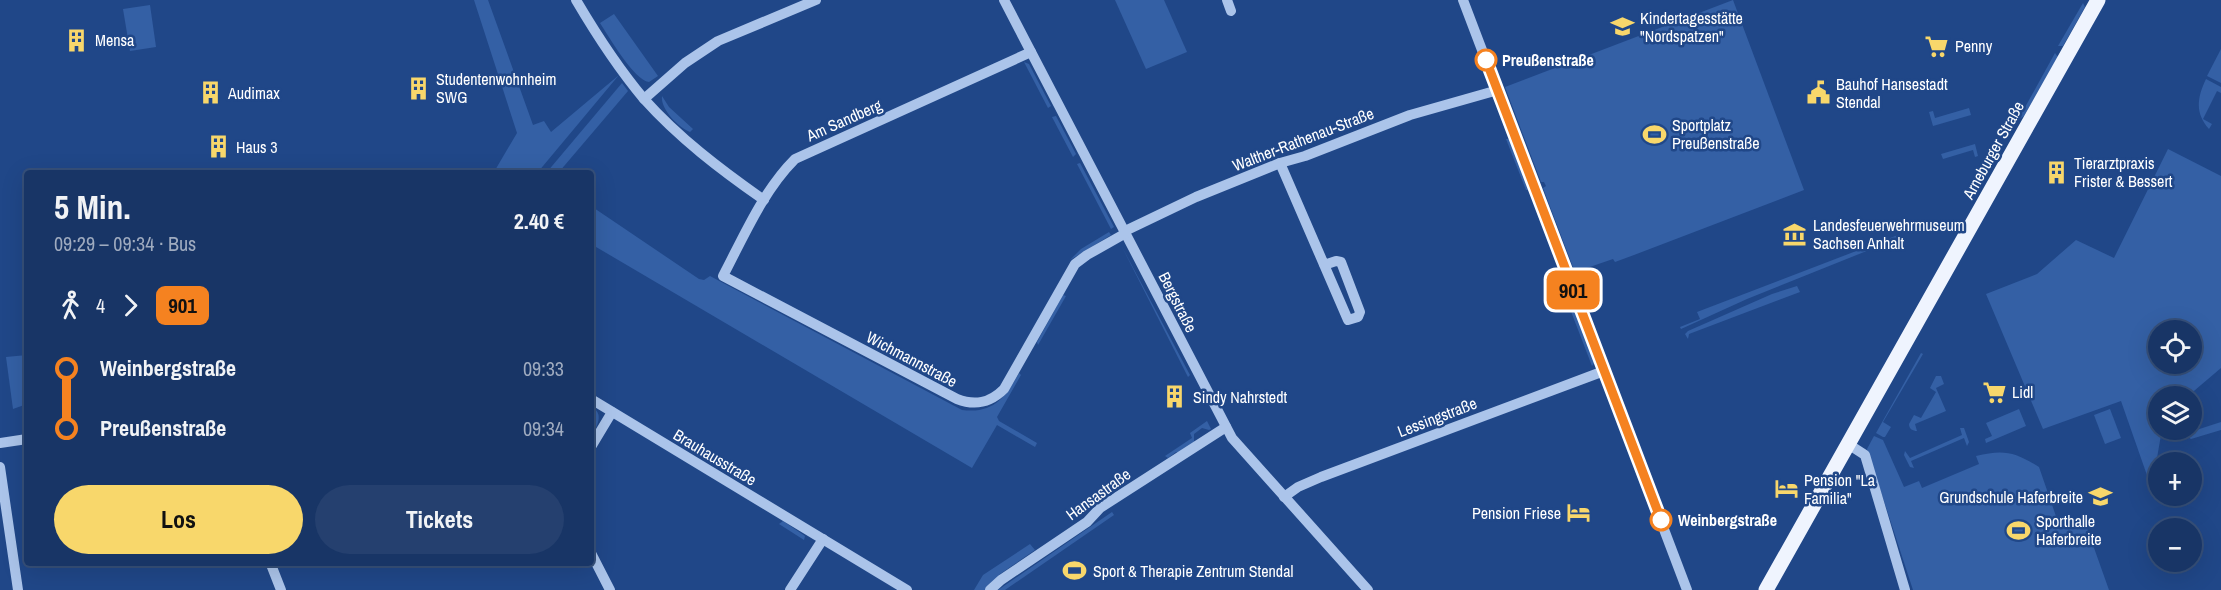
<!DOCTYPE html>
<html lang="de">
<head>
<meta charset="utf-8">
<style>
	body { margin:0; font-family:"Archivo Narrow",sans-serif; background:#25406f; color:#f1f3f6; height:100vh; display:flex; flex-direction:column; font-size:22px; white-space:nowrap }
	* { box-sizing:border-box; margin:0 }
	p { font-size:20px; color:#9fabbf }
	.icon { flex:none; width:33px; height:33px; fill:none; stroke:currentColor; stroke-width:2; stroke-linecap:round; stroke-linejoin:round }
	.map { position:relative; flex:1; overflow:hidden }
	.details { position:absolute; left:24px; top:170px; width:570px; height:396px; display:flex; flex-direction:column; background:#183566; border-radius:6px; box-shadow:0 6px 24px #0002,0 0 0 2px #36507a }
	.details>* { flex:none }
	.badge { padding:0 12px; border-radius:9px; font-size:21px; line-height:39px }
	.tools { position:absolute; left:2148px; top:320px; display:grid; gap:12px }
	.tools a { display:grid; place-items:center; width:54px; height:54px; border-radius:50%; background:#183566; box-shadow:0 6px 24px #0002,0 0 0 2px #36507a; font-size:30px }
	.map>.badge { position:absolute; translate:-50% -50%; box-shadow:0 0 0 3px #fff }
	.legs { display:flex; align-items:center; gap:9px; height:66px; padding:0 30px; font-size:20px }
	.legs p { margin-inline-start:auto }
	.headline { display:flex; align-items:center; justify-content:space-between; height:102px; padding:0 30px }
	h1 { font-size:33px; font-weight:800; line-height:45px }
	.action { display:flex; gap:12px; margin-top:auto; padding:12px 30px }
	.action a { flex:1; height:69px; border-radius:36px; background:#f8d76b; color:#111; font-size:24px; font-weight:800; line-height:69px; text-align:center }
	.action a+a { background:#25406f; color:#f1f3f6 }
	ul { padding:0 30px; list-style:none }
	li { display:flex; align-items:center; gap:21px; height:60px; font-size:22px }
	li i { display:grid; place-items:center; width:9px; height:100%; margin:0 8px; background:currentColor }
	li i::after { content:''; width:15px; height:15px; margin:-8px; border:4px solid; border-radius:50%; background:#183566 }
	li p { margin-inline-start:auto }
	li:first-child i { background:linear-gradient(#0000 50%,currentColor 0) }
	li:last-child i { background:linear-gradient(currentColor 50%,#0000 0) }
	.map>svg:first-child { display:block }
	.green { fill:#3460a5; fill-rule:evenodd }
	.lines { fill:none; stroke-linecap:round; stroke-linejoin:round }
	.minor { stroke:#abc4ea; stroke-width:10 }
	.major { stroke:#eff4fe; stroke-width:15 }
	.line-1-casing { stroke:#fff; stroke-width:14 }
	.line-1 { stroke:#f58220; stroke-width:9 }
	.stop-1-dot { fill:#fff; stroke:#f58220; stroke-width:3 }
	.labels { text-anchor:middle; stroke-width:5; stroke-linejoin:round; paint-order:stroke }
	.poi-label { font-size:16px; fill:#fff; stroke:#204788; text-anchor:start }
	.stop-label { font-size:16px; font-weight:bold; fill:#fff; stroke:#204788; text-anchor:start }
	.street-label { font-size:16px; fill:#fff; stroke:#204788 }
</style>
</head>
<body>
<div class="map">
<svg width="2221" height="590" viewBox="0 0 2221 590">
	<rect width="100%" height="100%" fill="#204788"/>
	<g class="green">
		<polygon points="474,0 488,0 533,125 544,121 551,132 619,75 538,172 494,172 517,133"/>
		<polygon points="1115,0 1164,0 1187,52 1146,69"/>
		<polygon points="1733,0 1804,190 1634,255 1615,262 1613,259 1581,270 1581,273 1576,275 1543,188 1546,186 1544,182 1541,182 1505,87"/>
		<polygon points="2083,3 2085,7 2063,46 2058,46"/>
		<polygon points="150,5 156,47 130,51 123,9"/>
		<path d="M614 14 658 76 649 82C634 80 609 37 600 23Z"/>
		<polygon points="2221,49 2221,83 2207,76"/>
		<polygon points="2055,53 2058,57 2024,116 2018,120"/>
		<polygon points="1024,62 1029,64 1051,106 1048,108"/>
		<path d="M2206 79 2221 87V93L2217 91 2203 119 2212 124 2209 129C2195 113 2197 98 2206 79Z"/>
		<polygon points="622,83 628,91 559,172 547,172"/>
		<path d="M662 96 669 107 693 129 690 132C679 128 660 109 662 96Z"/>
		<polygon points="1969,108 1971,115 1933,126 1929,112 1933,111 1935,118"/>
		<polygon points="1056,116 1076,154 1073,157 1052,117"/>
		<polygon points="1506,139 1510,139 1529,190 1526,190"/>
		<polygon points="1975,144 1978,156 1975,157 1973,150 1943,159 1941,154"/>
		<path d="M2168 149 2221 176V368L2188 396H2158V429H2162L2159 432 2161 435 2157 458 2159 462 2158 474 2149 481 2121 401 2043 429 1986 294 2037 274 2076 240 2114 258ZM2158 330H2192V363H2158Z"/>
		<polygon points="1080,163 1114,227 1111,229 1077,164"/>
		<path d="M591 206 699 279 704 280 710 276 962 410C993 414 1005 398 1019 373L1021 375 997 417 999 421 1037 443 1035 447 997 425 972 468 591 244Z"/>
		<polygon points="1109,232 1111,235 1070,260 1081,249"/>
		<polygon points="1898,235 1899,238 1747,299 1681,329 1680,327 1700,319 1697,312"/>
		<polygon points="1121,245 1190,375 1188,377"/>
		<polygon points="1797,286 1800,292 1689,334 1688,339 1685,334 1688,331 1772,294"/>
		<polygon points="1562,288 1566,288 1595,362 1592,366"/>
		<polygon points="1063,295 1066,296 1038,345 1037,342"/>
		<polygon points="1921,353 1923,354 1883,422 1891,427 1885,437 1883,437 1876,433"/>
		<polygon points="27,355 27,404 13,409 6,357"/>
		<path d="M1936 376H1941L1944 384 1936 388 1946 411 1915 424 1917 431C1913 431 1909 429 1909 424L1914 415 1921 418 1936 392 1930 388Z"/>
		<path d="M591 406C605 414 597 426 591 437Z"/>
		<polygon points="2019,409 2026,426 1986,443 1985,439 1992,436 1986,423"/>
		<polygon points="2110,409 2121,438 2105,444 2094,415"/>
		<polygon points="1207,421 1211,429 1209,430 1202,428 1194,434 1194,442 1179,453 1176,452 1168,458 1165,456 1192,438 1190,433"/>
		<polygon points="2221,422 2221,430 2191,439 2184,434"/>
		<polygon points="1960,428 1964,428 1969,442 1967,446 1964,438 1911,461 1914,468 1910,467 1904,455 1905,451 1910,458 1962,435"/>
		<path d="M1874 436 1883 440 1904 487 1919 481 1922 488 1979 464 1976 456C2004 449 2015 452 2039 467L2059 525 2083 517 2109 590H1913L1867 449Z"/>
		<polygon points="1112,512 1114,515 1005,590 998,590"/>
		<polygon points="783,521 805,536 804,540 779,524"/>
		<polygon points="1030,544 1035,550 1000,574 987,590 974,590 983,575"/>
	</g>
	<g class="lines">
		<g class="minor">
			<path d="M576 0C596 34 618 68 644 99 679 138 721 170 764 200"/>
			<polyline points="1004,0 1232,438 1368,590"/>
			<polyline points="1227,0 1231,11"/>
			<polyline points="1463,0 1687,590"/>
			<path d="M1031 52 795 159C763 191 744 236 723 276L957 399C975 406 990 403 1004 389L1075 264 1087 255 1126 233"/>
			<polyline points="644,99 685,63 718,41 816,0"/>
			<polyline points="1280,163 1348,320 1358,317 1360,312 1341,262 1336,261 1324,265"/>
			<polyline points="1125,231 1196,197 1280,163 1305,156 1410,115 1498,90"/>
			<polyline points="591,399 907,590"/>
			<polyline points="0,443 27,439"/>
			<polyline points="1848,444 1865,455 1905,590"/>
			<polyline points="591,447 612,412"/>
			<polyline points="0,467 18,590"/>
			<polyline points="1284,497 1298,487 1321,477 1604,371"/>
			<polyline points="591,553 610,590"/>
			<polyline points="270,562 281,590"/>
			<polyline points="790,590 823,539"/>
			<polyline points="990,590 1001,580 1087,522 1100,508 1226,427"/>
		</g>
		<polyline class="major" points="1766,590 2098,0"/>
	</g>
	<g class="lines">
		<defs>
			<polyline id="line-1" points="1486,60 1661,520"/>
		</defs>
		<use href="#line-1" class="line-1-casing"/>
		<use href="#line-1" class="line-1"/>
	</g>
	<defs>
		<symbol id="school-bare" viewBox="-9 -9 18 18"><path d="M0-5L7-2L0 1L-7-2ZM-4 1L0 2.5L4 1V4Q0 6-4 4Z" fill="#f8d76b" stroke="#204788" stroke-width="2.5" paint-order="stroke"/></symbol>
		<symbol id="building-bare" viewBox="-9 -9 18 18"><path d="M-4-6H4V6H1V3H-1V6H-4ZM-2.5-4.3h1.7v1.8h-1.7ZM.8-4.3h1.7v1.8H.8ZM-2.5-1h1.7V.8h-1.7ZM.8-1h1.7V.8H.8Z" fill="#f8d76b" stroke="#204788" stroke-width="2.5" paint-order="stroke"/></symbol>
		<symbol id="supermarket-bare" viewBox="-9 -9 18 18"><path d="M-6-5.5h2.5l.6 2H6L4.5 2H-2.5L-4.4-4H-6ZM-1.5 3.2a1.3 1.3 0 1 0 .1 0ZM3 3.2a1.3 1.3 0 1 0 .1 0Z" fill="#f8d76b" stroke="#204788" stroke-width="2.5" paint-order="stroke"/></symbol>
		<symbol id="civic-bare" viewBox="-9 -9 18 18"><path d="M-.6-6.5H3V-4.5H.6V-3L4-1V1h2V6H-6V1h2V-1L-.6-3ZM-1.2 2.5V6h2.4V2.5Z" fill="#f8d76b" stroke="#204788" stroke-width="2.5" paint-order="stroke"/></symbol>
		<symbol id="stadium-bare" viewBox="-9 -9 18 18"><path d="M0-5a6.5 5 0 1 0 0 10a6.5 5 0 1 0 0-10ZM-3.5-1.8h7v3.6h-7Z" fill="#f8d76b" stroke="#204788" stroke-width="2.5" paint-order="stroke"/></symbol>
		<symbol id="museum-bare" viewBox="-9 -9 18 18"><path d="M0-6L6-3V-2H-6V-3ZM-5-1h2V3h-2ZM-1-1h2V3h-2ZM3-1h2V3H3ZM-6 4H6V6H-6Z" fill="#f8d76b" stroke="#204788" stroke-width="2.5" paint-order="stroke"/></symbol>
		<symbol id="hotel-bare" viewBox="-9 -9 18 18"><path d="M-6-4.5h1.5V1H6V5H4.5V3h-9V5H-6ZM-4 0a1.8 1.8 0 1 1 3.6 0ZM.5 0V-2.5h3Q6-2.5 6 0Z" fill="#f8d76b" stroke="#204788" stroke-width="2.5" paint-order="stroke"/></symbol>
	</defs>
	<g fill-rule="evenodd">
		<use href="#school-bare" x="1606" y="10" width="33" height="33"/>
		<use href="#building-bare" x="60" y="24" width="33" height="33"/>
		<use href="#supermarket-bare" x="1920" y="30" width="33" height="33"/>
		<use href="#building-bare" x="402" y="72" width="33" height="33"/>
		<use href="#building-bare" x="194" y="76" width="33" height="33"/>
		<use href="#civic-bare" x="1802" y="76" width="33" height="33"/>
		<use href="#stadium-bare" x="1638" y="118" width="33" height="33"/>
		<use href="#building-bare" x="202" y="130" width="33" height="33"/>
		<use href="#building-bare" x="2040" y="156" width="33" height="33"/>
		<use href="#museum-bare" x="1778" y="218" width="33" height="33"/>
		<use href="#supermarket-bare" x="1978" y="376" width="33" height="33"/>
		<use href="#building-bare" x="1158" y="380" width="33" height="33"/>
		<use href="#hotel-bare" x="1770" y="472" width="33" height="33"/>
		<use href="#school-bare" x="2084" y="480" width="33" height="33"/>
		<use href="#hotel-bare" x="1562" y="496" width="33" height="33"/>
		<use href="#stadium-bare" x="2002" y="514" width="33" height="33"/>
		<use href="#stadium-bare" x="1058" y="554" width="33" height="33"/>
	</g>
	<g class="stop-1-dot">
		<circle cx="1486" cy="60" r="10"/>
		<circle cx="1661" cy="520" r="10"/>
	</g>
	<g class="labels">
		<g class="poi-label">
			<text x="1640" y="24">Kindertagesstätte<tspan x="1640" dy="18">"Nordspatzen"</tspan></text>
			<text x="95" y="46">Mensa</text>
			<text x="1955" y="52">Penny</text>
			<text x="436" y="85">Studentenwohnheim<tspan x="436" dy="18">SWG</tspan></text>
			<text x="1836" y="90">Bauhof Hansestadt<tspan x="1836" dy="18">Stendal</tspan></text>
			<text x="228" y="99">Audimax</text>
			<text x="1672" y="131">Sportplatz<tspan x="1672" dy="18">Preußenstraße</tspan></text>
			<text x="236" y="153">Haus 3</text>
			<text x="2074" y="169">Tierarztpraxis<tspan x="2074" dy="18">Frister &amp; Bessert</tspan></text>
			<text x="1813" y="231">Landesfeuerwehrmuseum<tspan x="1813" dy="18">Sachsen Anhalt</tspan></text>
			<text x="2012" y="398">Lidl</text>
			<text x="1193" y="403">Sindy Nahrstedt</text>
			<text x="1804" y="486">Pension "La<tspan x="1804" dy="18">Familia"</tspan></text>
			<text x="2083" y="503" text-anchor="end">Grundschule Haferbreite</text>
			<text x="1561" y="519" text-anchor="end">Pension Friese</text>
			<text x="2036" y="527">Sporthalle<tspan x="2036" dy="18">Haferbreite</tspan></text>
			<text x="1093" y="577">Sport &amp; Therapie Zentrum Stendal</text>
		</g>
		<g class="stop-label">
			<text x="1502" y="66">Preußenstraße</text>
			<text x="1678" y="526">Weinbergstraße</text>
		</g>
		<g class="street-label">
			<text transform="translate(844 120) rotate(-24)" y="6">Am Sandberg</text>
			<text transform="translate(1303 139) rotate(-21)" y="6">Walther-Rathenau-Straße</text>
			<text transform="translate(1993 150) rotate(-61)" y="6">Arneburger Straße</text>
			<text transform="translate(1178 302) rotate(63)" y="6">Bergstraße</text>
			<text transform="translate(912 359) rotate(28)" y="6">Wichmannstraße</text>
			<text transform="translate(1437 417) rotate(-21)" y="6">Lessingstraße</text>
			<text transform="translate(715 457) rotate(31)" y="6">Brauhausstraße</text>
			<text transform="translate(1098 494) rotate(-36)" y="6">Hansastraße</text>
		</g>
	</g>
</svg>
<div class="tools">
<a><svg class="icon" aria-label="locate" viewBox="0 0 24 24"><circle cx="12" cy="12" r="6"/><path d="M12 2v4M12 18v4M2 12h4M18 12h4"/></svg></a>
<a><svg class="icon" aria-label="layers" viewBox="0 0 24 24"><path d="M12 4l9 5-9 5-9-5zM3 14l9 5 9-5"/></svg></a>
<a>+</a>
<a>−</a>
</div>
<b class="badge" style="left:1573px;top:290px;background:#f58220;color:#111">901</b>
<section class="details">
<div class="headline"><div><h1>5 Min.</h1><p>09:29 – 09:34 · Bus</p></div><b>2.40 €</b></div>
<div class="legs"><svg class="icon" aria-label="walk" viewBox="0 0 24 24"><circle cx="13" cy="4" r="2"/><path d="M13 8l-2 6 4 7M11 14l-3 7M7 12l3-4h3l4 4"/></svg>4<svg class="icon" aria-label="forward" viewBox="0 0 24 24"><path d="M9 5l7 7-7 7"/></svg><b class="badge" style="background:#f58220;color:#111">901</b></div>
<ul>
<li><i style="color:#f58220"></i><b>Weinbergstraße</b><p>09:33</p></li>
<li><i style="color:#f58220"></i><b>Preußenstraße</b><p>09:34</p></li>
</ul>
<div class="action"><a>Los</a><a>Tickets</a></div>
</section>
</div>
</body>
</html>
